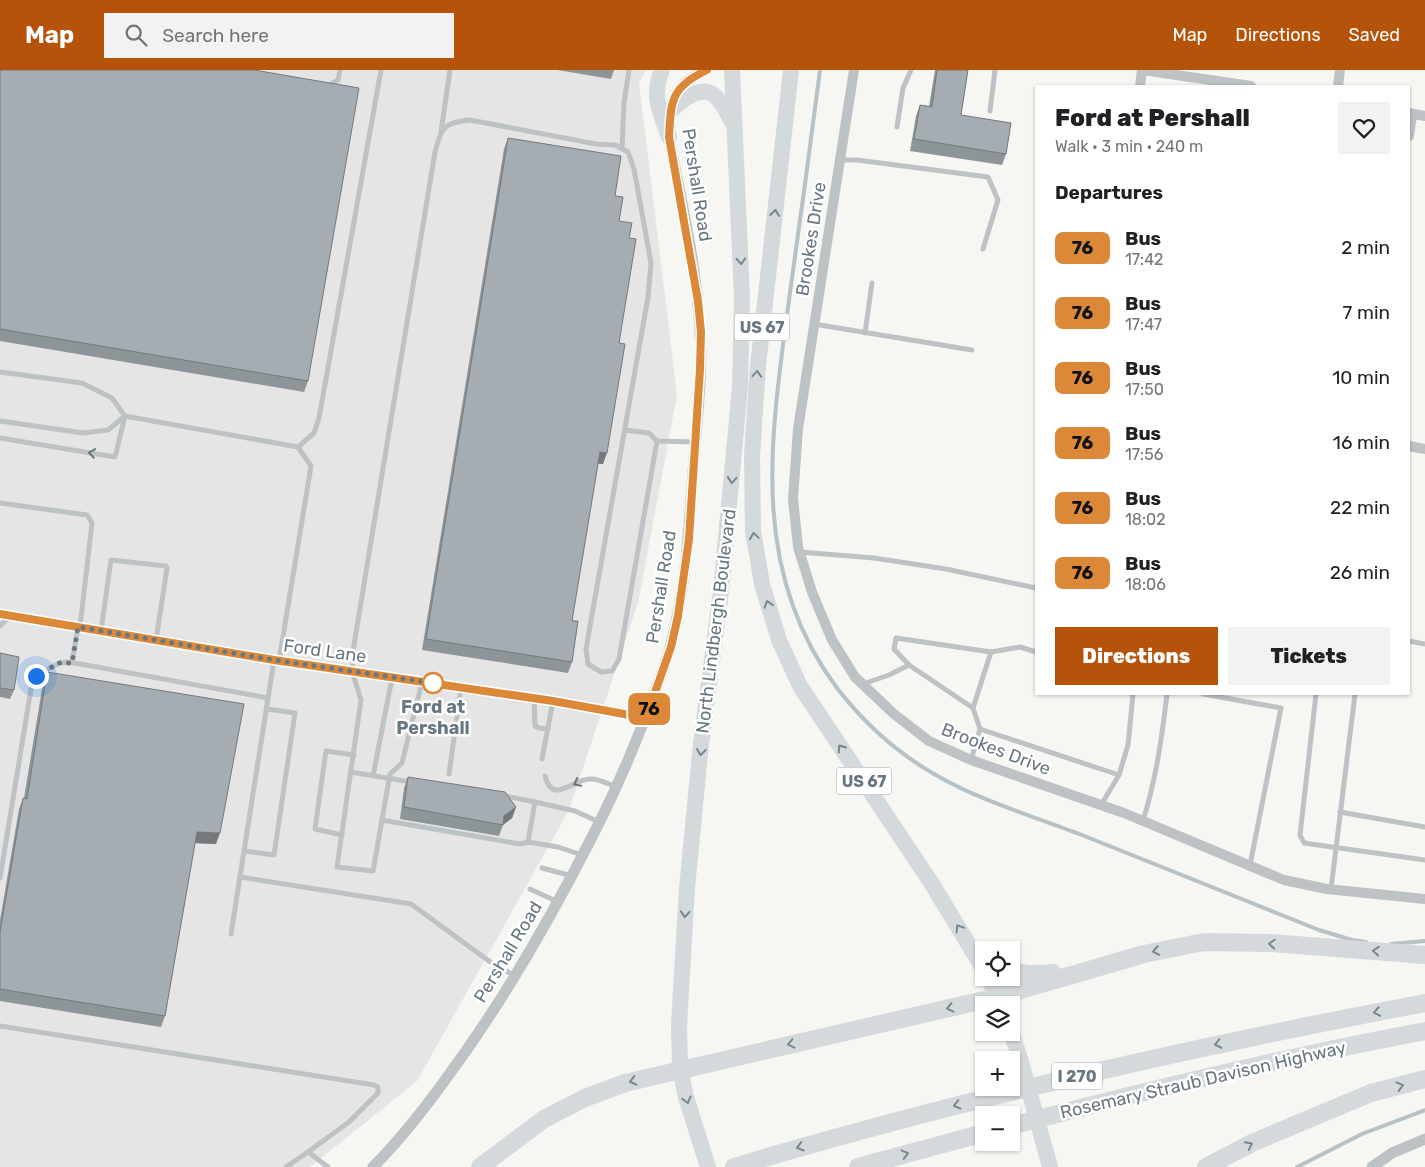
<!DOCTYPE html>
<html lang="en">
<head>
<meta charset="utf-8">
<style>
	body { margin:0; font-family:Rubik,sans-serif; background:#f2f2f2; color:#202124; height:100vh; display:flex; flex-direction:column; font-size:19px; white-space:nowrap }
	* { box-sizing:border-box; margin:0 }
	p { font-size:16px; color:#757577 }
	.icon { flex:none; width:28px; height:28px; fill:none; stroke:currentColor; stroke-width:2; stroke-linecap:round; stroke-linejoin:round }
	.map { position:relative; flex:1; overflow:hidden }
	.panel { position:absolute; left:1035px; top:15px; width:375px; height:610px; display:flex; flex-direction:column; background:#fff; border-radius:0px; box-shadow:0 1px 4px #0004 }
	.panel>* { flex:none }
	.badge { padding:0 10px; border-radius:8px; font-size:18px; line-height:32px }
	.tools { position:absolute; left:975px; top:871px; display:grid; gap:10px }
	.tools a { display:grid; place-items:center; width:45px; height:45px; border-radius:0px; background:#fff; box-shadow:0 1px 4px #0004; font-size:25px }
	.you { position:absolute; width:25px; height:25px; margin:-12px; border:4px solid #fff; border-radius:50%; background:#1a73e8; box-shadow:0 0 0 8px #1a73e833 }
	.map>.badge { position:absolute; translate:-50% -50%; box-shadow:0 0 0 2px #fff }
	h2 { padding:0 20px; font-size:19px; line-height:45px }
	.round { display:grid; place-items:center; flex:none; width:52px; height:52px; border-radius:0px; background:#f2f2f2 }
	.headline { display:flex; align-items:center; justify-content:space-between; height:85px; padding:0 20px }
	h1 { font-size:24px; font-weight:800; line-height:38px }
	.primary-button { display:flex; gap:10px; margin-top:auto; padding:10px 20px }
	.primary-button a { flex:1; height:58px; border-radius:0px; background:#b45309; color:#fff; font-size:20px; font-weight:800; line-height:58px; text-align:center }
	.primary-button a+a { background:#f2f2f2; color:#202124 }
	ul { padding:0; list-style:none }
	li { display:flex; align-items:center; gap:15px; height:65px; padding:0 20px }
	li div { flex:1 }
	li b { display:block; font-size:19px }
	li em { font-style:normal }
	li .badge { min-width:55px; font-weight:700; text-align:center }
	header { display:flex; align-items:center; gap:30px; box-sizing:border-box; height:70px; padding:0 25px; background:#b45309; color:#fff }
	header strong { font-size:24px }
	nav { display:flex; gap:28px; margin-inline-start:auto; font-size:18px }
	.search { width:350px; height:45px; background:#f2f2f2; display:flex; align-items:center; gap:12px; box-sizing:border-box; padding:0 18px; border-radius:0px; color:#757577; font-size:19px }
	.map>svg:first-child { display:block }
	.built { fill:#e4e5e4 }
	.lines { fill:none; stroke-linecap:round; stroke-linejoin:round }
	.stream { stroke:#b6c2c5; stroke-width:4 }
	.service { stroke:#bdc2c5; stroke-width:5 }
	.minor { stroke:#bdc2c5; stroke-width:10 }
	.tertiary { stroke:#bdc2c5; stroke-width:11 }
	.trunk { stroke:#d4d9dc; stroke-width:16 }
	.motorway { stroke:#d4d9dc; stroke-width:18 }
	.wall { fill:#8e9599 }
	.shaded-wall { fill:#74797d }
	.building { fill:#a5adb2; stroke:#74797d }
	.oneway { stroke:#778790 }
	.oneway2 { stroke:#677882 }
	.line-casing { stroke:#fff; stroke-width:11 }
	.line { stroke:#db8839; stroke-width:8 }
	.walk { stroke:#677882; stroke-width:5; stroke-dasharray:0 9 }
	.stop-dot { fill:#fff; stroke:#db8839; stroke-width:2.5 }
	.labels { text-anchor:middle; stroke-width:5; stroke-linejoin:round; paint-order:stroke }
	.shield { fill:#fff; stroke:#95a0a8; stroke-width:1 }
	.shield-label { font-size:16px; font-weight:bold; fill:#677882 }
	.street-label { font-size:18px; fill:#677882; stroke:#fff }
	.stop-label { font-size:18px; font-weight:bold; fill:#677882; stroke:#fff }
</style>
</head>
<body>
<header>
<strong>Map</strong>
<div class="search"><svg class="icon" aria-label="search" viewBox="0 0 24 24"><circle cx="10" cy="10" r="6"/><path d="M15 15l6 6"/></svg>Search here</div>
<nav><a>Map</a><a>Directions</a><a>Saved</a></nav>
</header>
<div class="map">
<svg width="1425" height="1097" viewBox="0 0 1425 1097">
	<rect width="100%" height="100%" fill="#f6f6f3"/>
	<polygon class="built" points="0,0 646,0 639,13 677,325 638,533 569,740 417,1011 310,1097 0,1097"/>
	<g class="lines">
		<g class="stream">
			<path d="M820 0C810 77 800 153 789 230 771 366 748 499 837 618 864 653 896 682 934 704 980 731 1033 746 1082 765 1161 797 1240 829 1319 860L1352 870 1366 872"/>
			<polyline points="1391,874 1425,871"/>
			<polyline points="1297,1097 1362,1064 1425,1040"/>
		</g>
		<g class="service">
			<polyline points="328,16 338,10 340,0"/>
			<polyline points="990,41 995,0"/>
			<polyline points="897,57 903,18 911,0"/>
			<polyline points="441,62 450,0"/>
			<polyline points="622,79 624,33 629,0"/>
			<polyline points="840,90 857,90 988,107 998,130 983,179"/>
			<polyline points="814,254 972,280"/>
			<polyline points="865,263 872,213"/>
			<polyline points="0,302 82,313 112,328 125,346 115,387 0,368"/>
			<polyline points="0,351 83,363 108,360 125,346 298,377 311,396 279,591"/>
			<polyline points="657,371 695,372"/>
			<polyline points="298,377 314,363 319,348 381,0"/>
			<polyline points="0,433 87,445 92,453 80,557"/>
			<polyline points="800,482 874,488 946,499 1036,518"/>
			<polyline points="0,556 10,546"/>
			<polyline points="101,561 111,490 166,496 167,498 156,570"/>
			<polyline points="1409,571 1425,574"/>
			<polyline points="991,582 1020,577 1036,582"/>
			<polyline points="72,593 78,557"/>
			<polyline points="909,595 894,579 896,568 991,582 973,638"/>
			<path d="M422 612 402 693 390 704 373 801 337 797 361 630 352 601 354 575 435 82C442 57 443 53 470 50L596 74 615 75 628 82 634 99 651 193 648 227 586 579 588 594 601 602 612 601 619 589 657 371 649 363 625 360"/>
			<polyline points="863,614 889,605 909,595 973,638 980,659"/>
			<polyline points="1203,624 1281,638 1250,795"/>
			<polyline points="1316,624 1300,765 1304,773 1425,790"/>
			<polyline points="534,629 535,656 539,658 548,659"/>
			<polyline points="542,689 553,631"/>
			<polyline points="971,690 980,659 1119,705"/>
			<polyline points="351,702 411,712"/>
			<polyline points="449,704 461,618"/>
			<polyline points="373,706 392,608"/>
			<path d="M545 706C553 736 572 709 590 709 598 708 608 714 616 717"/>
			<polyline points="501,725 535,732"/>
			<polyline points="1101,735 1119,705 1128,675 1133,624"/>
			<polyline points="1340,742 1425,757"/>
			<polyline points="382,750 520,774 528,772"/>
			<path d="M1143 751C1156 709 1162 667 1167 624"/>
			<polyline points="342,765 315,759 326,681 354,685"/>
			<polyline points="245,781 274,785 295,643 267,639"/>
			<polyline points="582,785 558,777 528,772 535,732 575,741 599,752"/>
			<polyline points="542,798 572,806"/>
			<polyline points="240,807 411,834 489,891 515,906"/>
			<polyline points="0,808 31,619 36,606 59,593 69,592 268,628"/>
			<polyline points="530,819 558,832"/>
			<polyline points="1331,819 1355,624"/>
			<polyline points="231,864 274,590"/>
			<polyline points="0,956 374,1015 378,1017 378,1023 349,1052 308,1082 328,1097"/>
			<polyline points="286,1097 308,1082"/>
		</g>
		<g class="minor">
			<polyline points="854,0 798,359 793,429 798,477 812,522 832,570 855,607 894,644 929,671 971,690 1124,743 1284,810 1327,819 1425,829"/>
			<polyline points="1143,0 1251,16"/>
			<polyline points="1140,16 1142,0"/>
			<polyline points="1338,16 1340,0"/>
			<polyline points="1409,43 1425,46"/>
			<polyline points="1409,66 1412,44"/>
			<polyline points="1409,376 1425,379"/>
			<polyline points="0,544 274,590 553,631 646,648"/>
		</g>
		<g class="tertiary">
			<path d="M670 41C676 18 685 10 707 0"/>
			<path d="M373 1097C401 1069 425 1038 448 1006 505 929 552 846 595 761 619 714 639 666 657 616 662 602 668 588 671 574 687 513 689 452 694 390 697 347 703 303 700 261 697 196 681 131 669 67V60"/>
			<polyline points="1372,1097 1392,1083 1425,1069"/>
		</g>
		<g class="trunk">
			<path d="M662 0C651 26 660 42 669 67"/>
			<polyline points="791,0 758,296 752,386 753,461 762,514 779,570 800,616 932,814 984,900"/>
			<path d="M670 41C682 30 703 11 718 29 724 36 728 45 733 53"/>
			<polyline points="988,908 1001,935"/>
			<polyline points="1011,962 1020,988 1050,1097"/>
			<polyline points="708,1097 686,1027 680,999 679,955 687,818 701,674 721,521 740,317 742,228 732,0"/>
		</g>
		<g class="motorway">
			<polyline points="974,881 984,887"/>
			<path d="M1011 900C1025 905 1038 905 1053 903"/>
			<path d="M1011 1056C1148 1020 1286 987 1425 961"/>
			<polyline points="480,1097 544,1049 585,1028 625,1013 997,927 1144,884 1204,872 1271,873 1425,885"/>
			<path d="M734 1097C961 1029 1192 977 1425 933"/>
			<polyline points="858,1097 984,1063"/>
			<polyline points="1206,1097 1254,1072 1371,1023 1425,1009"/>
		</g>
	</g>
	<g class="wall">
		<polygon points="0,0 308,311 304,322 0,271"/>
		<polygon points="557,0 614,0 611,9"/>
		<polygon points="935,0 968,0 961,45 1006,84 1002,95 910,81 916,46 920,35 929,36"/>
		<polygon points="508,68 615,126 619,151 629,168 619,273 603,394 598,394 572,551 572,592 568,603 422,580 504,79"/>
		<polygon points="0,583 14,620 10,629 0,627"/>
		<polygon points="47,602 216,774 195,773 165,946 161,957 0,931 0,850 19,739 23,728 24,728 43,613"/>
		<polygon points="408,707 516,737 512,748 503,755 499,766 400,749 404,718"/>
	</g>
	<g class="shaded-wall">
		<polygon points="600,382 607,383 603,394 596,393"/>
		<polygon points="516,737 512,748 503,755 504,746"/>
		<polygon points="197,762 220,763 216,774 193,773"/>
	</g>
	<g class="building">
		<polygon points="0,0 254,0 359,18 308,311 0,259"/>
		<polygon points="937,0 968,0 961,45 1011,53 1006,84 914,69 920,35 932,37"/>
		<polygon points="508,68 621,86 615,126 623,127 619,151 632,153 629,168 636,169 619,273 625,274 607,383 600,382 572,551 578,551 572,592 426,569"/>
		<polygon points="0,583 19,587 14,620 0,618"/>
		<polygon points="47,602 244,634 220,763 197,762 165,946 0,919 0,862 23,728 27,729"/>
		<polygon points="408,707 505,722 516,737 504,746 503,755 404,737"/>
	</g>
	<defs><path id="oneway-chevron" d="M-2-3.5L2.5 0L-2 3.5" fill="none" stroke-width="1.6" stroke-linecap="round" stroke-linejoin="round" transform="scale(1.25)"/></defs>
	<g class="oneway">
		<use href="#oneway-chevron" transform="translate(775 143) rotate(-84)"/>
		<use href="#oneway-chevron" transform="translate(741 191) rotate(87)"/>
		<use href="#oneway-chevron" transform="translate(757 304) rotate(-86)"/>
		<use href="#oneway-chevron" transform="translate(732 410) rotate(95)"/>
		<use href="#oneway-chevron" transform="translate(754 466) rotate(-98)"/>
		<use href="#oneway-chevron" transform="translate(768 534) rotate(-107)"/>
		<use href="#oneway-chevron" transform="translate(841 678) rotate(-125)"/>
		<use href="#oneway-chevron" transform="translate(701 682) rotate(96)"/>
		<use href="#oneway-chevron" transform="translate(685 844) rotate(94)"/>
		<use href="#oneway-chevron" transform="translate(959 858) rotate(-122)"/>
		<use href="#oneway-chevron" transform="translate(1272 874) rotate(-177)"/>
		<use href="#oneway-chevron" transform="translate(1156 881) rotate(169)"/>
		<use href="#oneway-chevron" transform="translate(1376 881) rotate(-176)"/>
		<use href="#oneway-chevron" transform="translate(950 938) rotate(167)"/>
		<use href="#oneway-chevron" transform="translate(1377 942) rotate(169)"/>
		<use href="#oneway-chevron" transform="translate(791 974) rotate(167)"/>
		<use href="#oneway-chevron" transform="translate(1218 974) rotate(168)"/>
		<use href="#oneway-chevron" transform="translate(633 1011) rotate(166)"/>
		<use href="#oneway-chevron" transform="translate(1400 1016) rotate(-15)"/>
		<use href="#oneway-chevron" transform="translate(687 1030) rotate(75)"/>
		<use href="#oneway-chevron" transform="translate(957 1035) rotate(166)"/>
		<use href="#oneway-chevron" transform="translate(1249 1075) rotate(-27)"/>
		<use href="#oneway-chevron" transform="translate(800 1077) rotate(163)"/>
		<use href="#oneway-chevron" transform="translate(905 1084) rotate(-15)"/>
	</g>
	<g class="oneway2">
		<use href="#oneway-chevron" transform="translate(92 383) rotate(-171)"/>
		<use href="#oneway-chevron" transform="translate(577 713) rotate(153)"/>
	</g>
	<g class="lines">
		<defs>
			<path id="line" d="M0 544 274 590 553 631 646 648 671 577 678 546 689 469 700 299 701 262 698 231 669 67C671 30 671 17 707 0"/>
		</defs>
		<use href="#line" class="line-casing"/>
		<use href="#line" class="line"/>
		<polyline class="walk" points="36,606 59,593 72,593 78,557 274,590 433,613"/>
	</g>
	<circle class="stop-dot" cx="433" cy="613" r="10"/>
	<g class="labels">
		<g class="shield">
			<rect x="734.5" y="243.5" width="55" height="27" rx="4"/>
			<rect x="836.5" y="697.5" width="55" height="27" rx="4"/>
			<rect x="1052" y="992.5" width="50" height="27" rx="4"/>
		</g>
		<g class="shield-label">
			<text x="762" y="263">US 67</text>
			<text x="864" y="717">US 67</text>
			<text x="1077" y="1012">I 270</text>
		</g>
		<g class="street-label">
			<text transform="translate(697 115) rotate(81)" y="6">Pershall Road</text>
			<text transform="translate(811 169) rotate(-81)" y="6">Brookes Drive</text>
			<text transform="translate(661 517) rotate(-81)" y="6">Pershall Road</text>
			<text transform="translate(716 551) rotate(-83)" y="6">North Lindbergh Boulevard</text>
			<text transform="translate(325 581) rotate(8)" y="6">Ford Lane</text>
			<text transform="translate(996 679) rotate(21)" y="6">Brookes Drive</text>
			<text transform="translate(508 882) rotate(-59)" y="6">Pershall Road</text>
			<text transform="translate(1203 1010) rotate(-13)" y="6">Rosemary Straub Davison Highway</text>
		</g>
		<g class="stop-label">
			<text x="433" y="643">Ford at<tspan x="433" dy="21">Pershall</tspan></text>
		</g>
	</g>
</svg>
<div class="tools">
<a><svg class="icon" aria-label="locate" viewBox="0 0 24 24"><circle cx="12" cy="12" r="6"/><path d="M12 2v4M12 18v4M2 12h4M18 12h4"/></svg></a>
<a><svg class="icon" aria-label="layers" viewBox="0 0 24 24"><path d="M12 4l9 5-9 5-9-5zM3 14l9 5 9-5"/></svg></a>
<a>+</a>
<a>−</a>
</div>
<div class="you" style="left:36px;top:606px"></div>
<b class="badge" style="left:649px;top:639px;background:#db8839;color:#111">76</b>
<section class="panel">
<div class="headline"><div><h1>Ford at Pershall</h1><p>Walk · 3 min · 240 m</p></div><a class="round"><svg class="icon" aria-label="heart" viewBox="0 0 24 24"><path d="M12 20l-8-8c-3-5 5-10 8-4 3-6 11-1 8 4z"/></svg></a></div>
<h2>Departures</h2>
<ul>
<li><span class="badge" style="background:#db8839;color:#111">76</span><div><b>Bus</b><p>17:42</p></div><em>2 min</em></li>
<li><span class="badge" style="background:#db8839;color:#111">76</span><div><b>Bus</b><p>17:47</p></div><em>7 min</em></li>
<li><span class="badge" style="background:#db8839;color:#111">76</span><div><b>Bus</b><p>17:50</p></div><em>10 min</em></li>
<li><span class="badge" style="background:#db8839;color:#111">76</span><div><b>Bus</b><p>17:56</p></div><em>16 min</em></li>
<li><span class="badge" style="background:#db8839;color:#111">76</span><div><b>Bus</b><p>18:02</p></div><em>22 min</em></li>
<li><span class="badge" style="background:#db8839;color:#111">76</span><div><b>Bus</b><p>18:06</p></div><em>26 min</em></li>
</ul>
<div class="primary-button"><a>Directions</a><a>Tickets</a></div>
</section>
</div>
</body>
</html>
